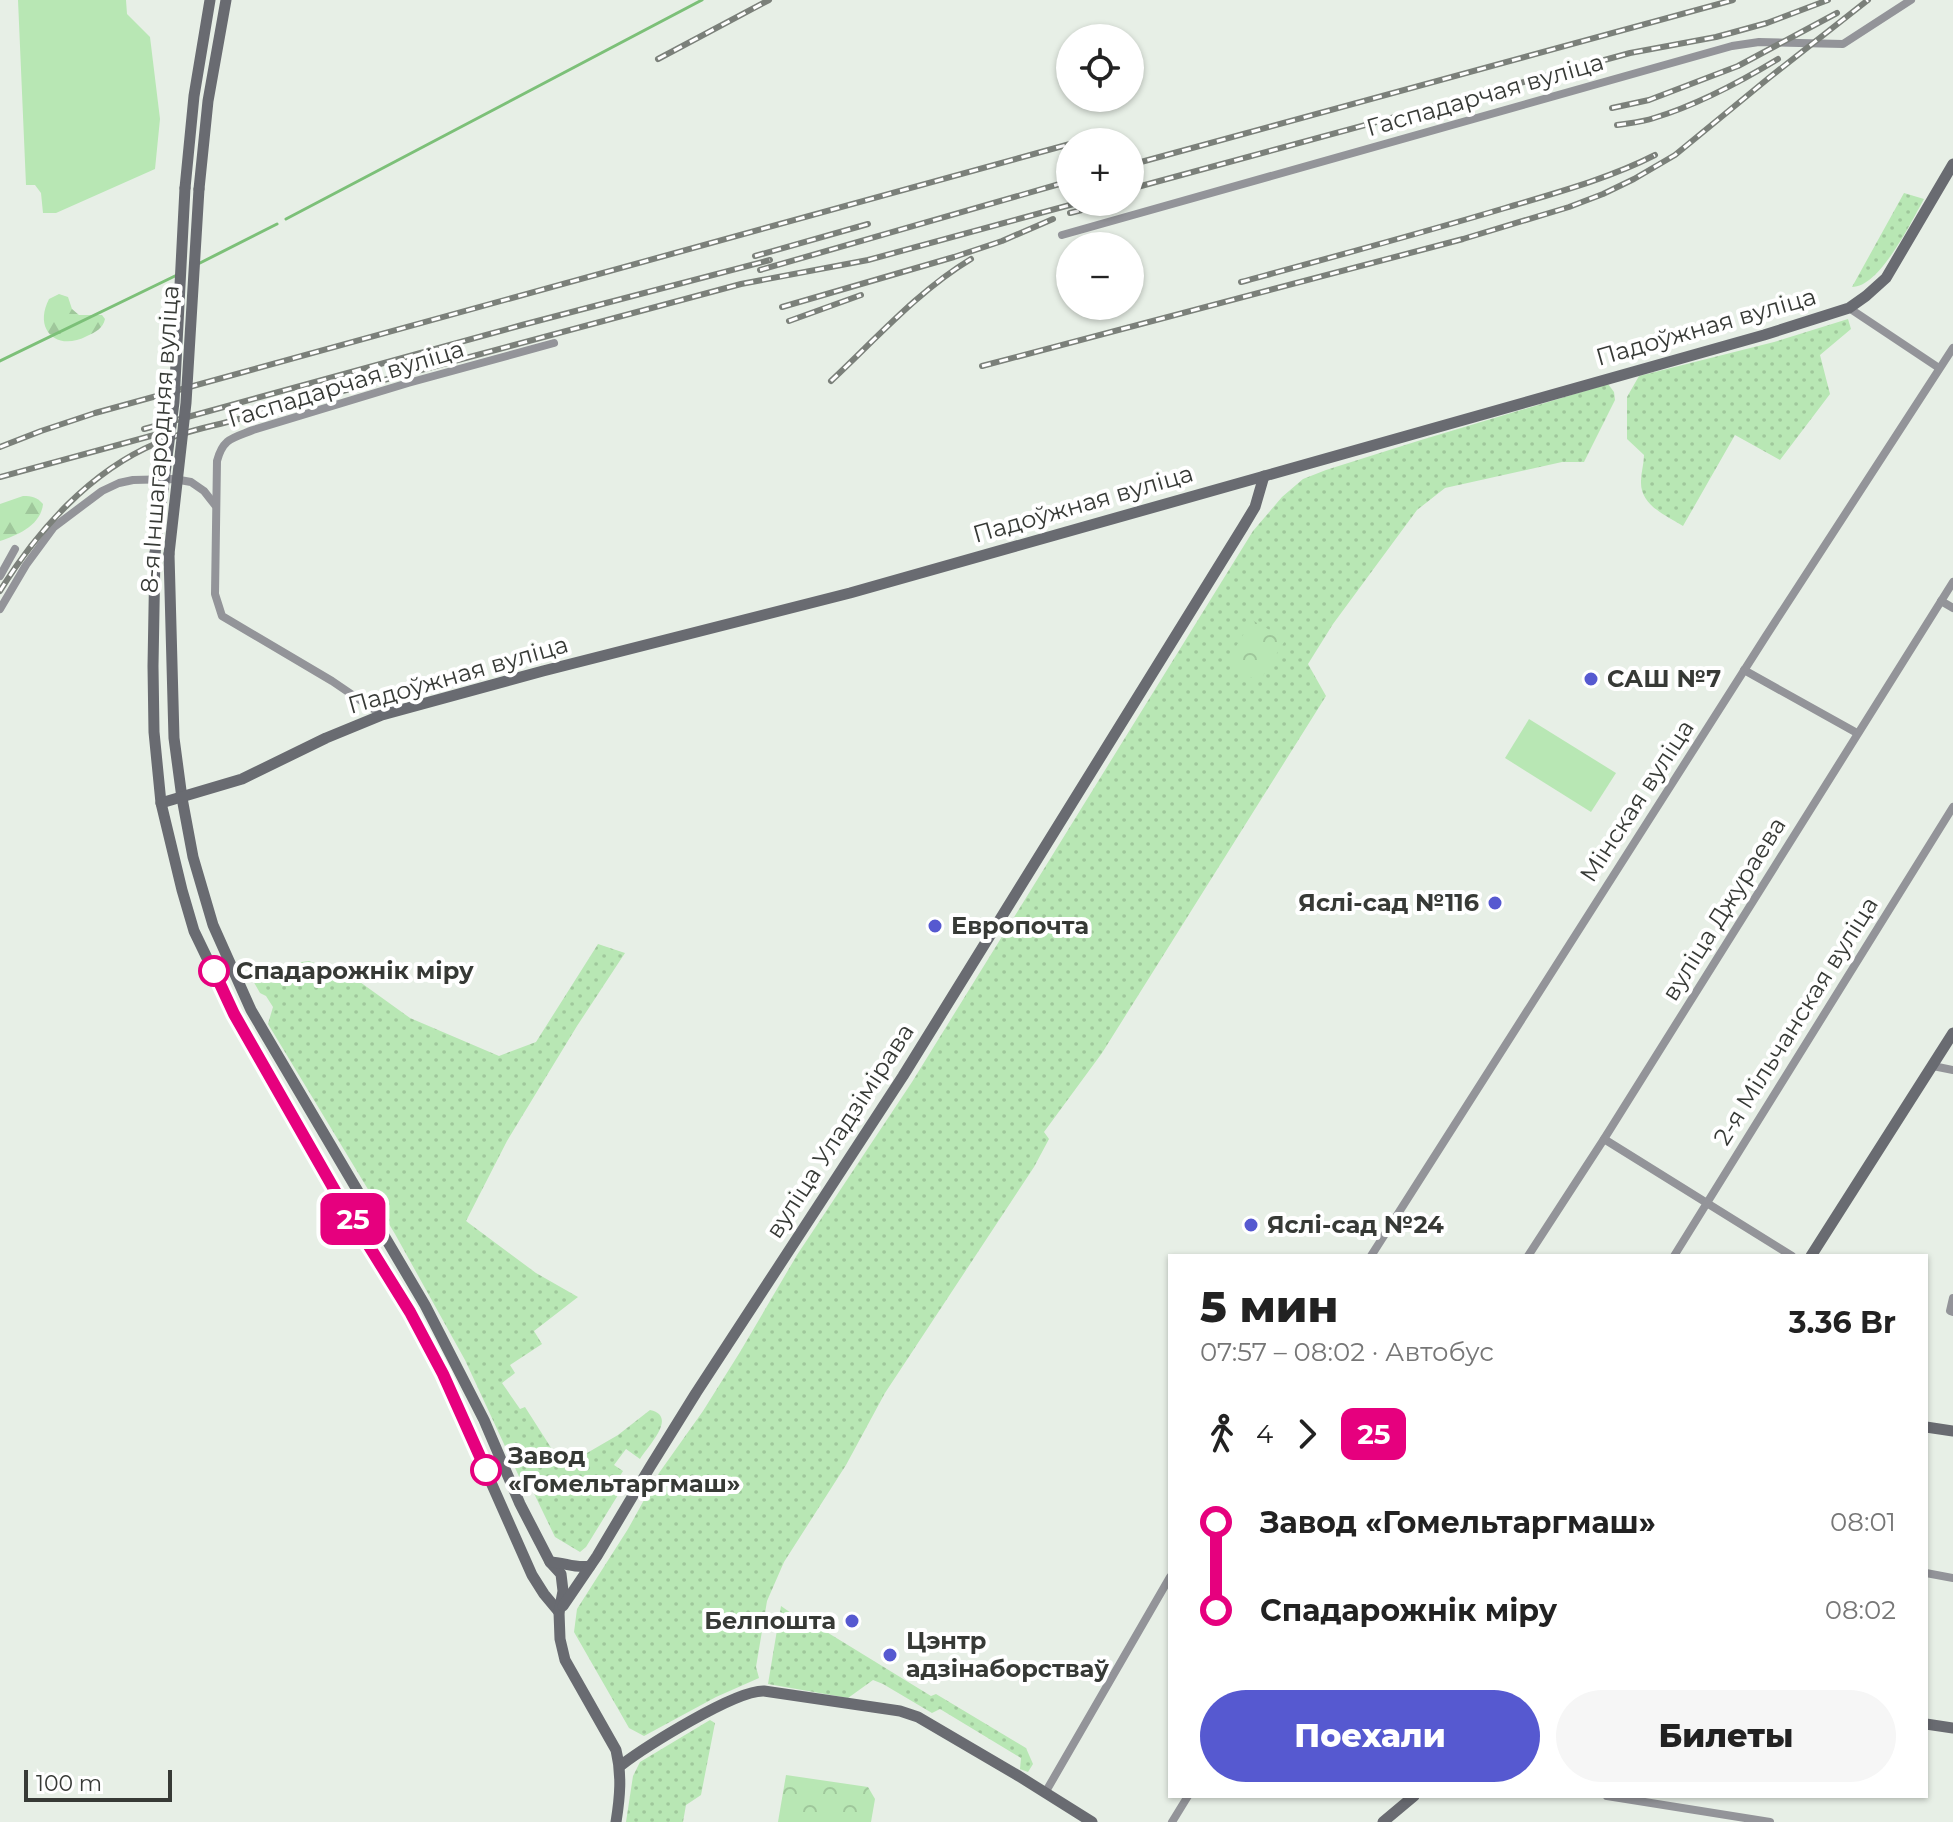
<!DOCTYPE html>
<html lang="ru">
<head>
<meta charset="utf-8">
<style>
	body { margin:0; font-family:Montserrat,sans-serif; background:#f6f6f6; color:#222; height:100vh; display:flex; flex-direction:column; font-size:30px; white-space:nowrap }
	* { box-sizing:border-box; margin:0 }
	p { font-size:26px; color:#767676 }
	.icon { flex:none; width:44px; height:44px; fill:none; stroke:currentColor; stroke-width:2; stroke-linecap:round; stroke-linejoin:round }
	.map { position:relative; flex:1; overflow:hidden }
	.drawer { position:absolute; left:1168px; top:1254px; width:760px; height:544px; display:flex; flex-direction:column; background:#fff; border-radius:0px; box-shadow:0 2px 6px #0004 }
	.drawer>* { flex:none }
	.badge { padding:0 16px; border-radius:12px; font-size:28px; line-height:52px }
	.fabs { position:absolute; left:1056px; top:24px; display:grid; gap:16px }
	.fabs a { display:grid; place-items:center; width:88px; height:88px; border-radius:50%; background:#fff; box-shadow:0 2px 6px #0004; font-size:40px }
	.scale { position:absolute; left:24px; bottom:20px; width:148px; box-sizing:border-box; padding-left:8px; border:4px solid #373a36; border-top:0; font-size:22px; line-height:28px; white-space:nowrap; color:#373a36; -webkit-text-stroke:6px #fff; paint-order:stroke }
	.map>.badge { position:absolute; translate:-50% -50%; box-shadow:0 0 0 4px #fff }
	.legs { display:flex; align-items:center; gap:12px; height:88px; padding:0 32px; font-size:26px }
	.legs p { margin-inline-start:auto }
	.overview { display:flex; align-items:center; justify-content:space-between; height:136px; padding:0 32px }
	h1 { font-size:44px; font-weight:800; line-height:60px }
	.cta { display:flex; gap:16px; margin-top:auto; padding:16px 32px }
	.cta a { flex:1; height:92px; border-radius:48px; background:#5659d0; color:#fff; font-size:32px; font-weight:800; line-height:92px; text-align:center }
	.cta a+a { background:#f6f6f6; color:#222 }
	ul { padding:0 32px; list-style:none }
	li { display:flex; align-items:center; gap:28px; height:88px; font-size:30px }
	li i { display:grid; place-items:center; width:12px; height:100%; margin:0 10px; background:currentColor }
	li i::after { content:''; width:20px; height:20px; margin:-10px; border:6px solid; border-radius:50%; background:#fff }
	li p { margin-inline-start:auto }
	li:first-child i { background:linear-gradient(#0000 50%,currentColor 0) }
	li:last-child i { background:linear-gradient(currentColor 50%,#0000 0) }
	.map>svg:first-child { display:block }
	.grass { fill:url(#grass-dots) }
	.forest { fill:url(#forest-firs) }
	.park { fill:url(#park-crowns) }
	.garden { fill:#b8e7b4 }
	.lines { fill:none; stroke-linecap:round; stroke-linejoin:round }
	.stream { stroke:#7cc078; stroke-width:3 }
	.street { stroke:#939499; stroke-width:8 }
	.secondary { stroke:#696b71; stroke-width:11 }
	.rail-casing { stroke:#7b807a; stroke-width:6 }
	.rail { stroke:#fff; stroke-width:3; stroke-dasharray:9; stroke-linecap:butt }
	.secondary-bridge { stroke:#696b71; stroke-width:11 }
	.line-1-casing { stroke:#fff; stroke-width:18 }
	.line-1 { stroke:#e6007e; stroke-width:12 }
	.poi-dot { fill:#5659d0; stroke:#fff; stroke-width:3 }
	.stop-1-dot { fill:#fff; stroke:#e6007e; stroke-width:4 }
	.labels { text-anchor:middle; stroke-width:8; stroke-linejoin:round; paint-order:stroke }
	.street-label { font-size:24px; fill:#373a36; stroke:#fff }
	.poi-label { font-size:24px; font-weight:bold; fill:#373a36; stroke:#fff; text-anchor:start }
	.stop-label { font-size:24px; font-weight:bold; fill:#373a36; stroke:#fff; text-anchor:start }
</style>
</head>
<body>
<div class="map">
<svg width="1953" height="1822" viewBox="0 0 1953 1822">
	<defs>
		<pattern id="grass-dots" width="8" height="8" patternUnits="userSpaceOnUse" patternTransform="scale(2)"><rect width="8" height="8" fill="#b8e7b4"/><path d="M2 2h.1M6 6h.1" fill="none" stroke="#9fc79b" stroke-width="1.8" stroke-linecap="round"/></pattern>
		<pattern id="forest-firs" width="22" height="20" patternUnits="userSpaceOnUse" patternTransform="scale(2)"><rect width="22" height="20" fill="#b8e7b4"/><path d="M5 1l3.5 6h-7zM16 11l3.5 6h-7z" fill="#9fc79b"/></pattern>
		<pattern id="park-crowns" width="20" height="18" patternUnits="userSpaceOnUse" patternTransform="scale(2)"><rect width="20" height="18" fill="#b8e7b4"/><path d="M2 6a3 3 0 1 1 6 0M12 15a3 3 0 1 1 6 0" fill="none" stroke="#9fc79b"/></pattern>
	</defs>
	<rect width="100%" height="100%" fill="#e7efe6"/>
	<g class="grass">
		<path d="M1904 193 1924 199C1911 222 1880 287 1852 287Z"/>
		<path d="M1848 319 1851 329 1820 355 1830 394 1780 460 1735 435 1683 526C1665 515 1640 505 1641 481 1641 472 1644 464 1644 455L1627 439V397L1639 376 1774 342Z"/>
		<polygon points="1608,384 1614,392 1615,400 1584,462 1562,462 1445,488 1417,510 1333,624 1308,664 1326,696 1102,1053 1044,1132 1049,1139 1034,1167 885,1393 846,1465 784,1562 767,1601 756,1667 759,1678 716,1697 644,1736 629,1728 574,1632 577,1609 628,1529 659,1473 703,1411 740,1352 797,1255 912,1082 1253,531 1282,497 1303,479 1326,470 1421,440"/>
		<path d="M598 944 625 953 577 1026 507 1141 466 1221 536 1273 578 1297 534 1331 542 1344 510 1365 515 1373 502 1383 520 1409 525 1407 555 1454 587 1453 618 1435 650 1410C678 1416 649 1445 640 1459L626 1449 614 1465 623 1471 611 1490 618 1495 586 1547 580 1552 555 1537 529 1483 523 1485 465 1360 395 1234 268 1024 273 1007 266 996 260 993 248 972 273 966 309 961 353 977 410 1018 499 1056 536 1042Z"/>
		<polygon points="781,1606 791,1613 794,1612 931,1696 936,1694 1026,1748 1033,1764 1028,1772 1020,1769 1021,1758 940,1709 932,1713 883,1684 873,1680 848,1698 768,1684"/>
		<polygon points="710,1720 715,1723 701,1795 686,1805 683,1822 626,1822 633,1776 640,1762"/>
	</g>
	<g class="forest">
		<path d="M59 294 68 297 72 309 79 315H102L105 319C103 328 96 332 87 336 57 352 33 330 49 299Z"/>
		<path d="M23 496C32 496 37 497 43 504 41 525 18 535 0 541V504Z"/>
	</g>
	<g class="park">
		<polygon points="1252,620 1286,639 1259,682 1226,663"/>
		<polygon points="786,1775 868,1787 875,1799 871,1822 778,1822"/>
	</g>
	<g class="garden">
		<polygon points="18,0 126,0 127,14 150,37 160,119 155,169 56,213 43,213 41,193 35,185 26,185"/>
		<polygon points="1529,719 1616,773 1591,812 1505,758"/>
	</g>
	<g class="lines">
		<g class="stream">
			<polyline points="286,219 702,0"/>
			<polyline points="198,264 277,224"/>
			<polyline points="0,361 177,275"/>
		</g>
		<g class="street">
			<polyline points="1062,235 1732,46 1759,42 1843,44 1911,0"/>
			<polyline points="1849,308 1939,368"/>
			<polyline points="0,576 15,549"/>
			<polyline points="1941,601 1953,608"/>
			<polyline points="0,609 26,565 54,527 102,491 119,483 133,480 174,479 191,482 204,491 215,505"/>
			<polyline points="1744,670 1857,733"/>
			<path d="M382 715 332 681 222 616 215 594 217 461C223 438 233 438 253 430L408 383 554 343"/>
			<polyline points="1933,1066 1953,1070"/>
			<polyline points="1604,1139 1792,1256"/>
			<polyline points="1371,1256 1766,636 1953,348"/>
			<polyline points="1528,1256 1604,1139 1953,582"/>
			<polyline points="1674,1256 1953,807"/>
			<polyline points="1953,1298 1950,1311 1953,1312"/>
			<polyline points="1926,1573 1953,1578"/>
			<polyline points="1045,1793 1170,1577"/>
			<polyline points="1607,1796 1770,1822"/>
			<polyline points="1172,1822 1188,1796"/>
		</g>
		<g class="secondary">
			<polyline points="185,188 194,96 210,0"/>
			<polyline points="199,189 208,101 226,0"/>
			<polyline points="155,553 153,666 154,732 161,803 182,890 194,931 234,1014 338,1196 410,1312 443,1374 532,1575 544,1594 559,1612"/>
			<path d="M169 554 174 738 182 798 193 857 213 925 251 1010 425 1305 484 1420 520 1504 550 1562 561 1574 563 1591 559 1612 560 1639 565 1660 616 1750C622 1775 620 1797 616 1822"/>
			<polyline points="161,803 242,779 326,738 382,715 543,671 850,593 1764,335 1849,308 1866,296 1886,278 1953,164"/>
			<polyline points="1811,1256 1953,1033"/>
			<polyline points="1926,1427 1953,1431"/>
			<path d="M550 1562C564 1562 575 1569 590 1566"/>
			<polyline points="563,1606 597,1556 650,1467 696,1393 903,1076 1243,527 1255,507 1264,476"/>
			<polyline points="1926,1724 1953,1728"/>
			<path d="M620 1766C645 1747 735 1690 764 1691L900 1711 918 1717 1017 1775 1092 1822"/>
			<polyline points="1383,1822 1414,1796"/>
		</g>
		<defs>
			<g id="rail">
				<polyline points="658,59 769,0"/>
				<polyline points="1612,108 1649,100 1738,66 1837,13"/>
				<path d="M1617 125C1630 123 1643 122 1654 118 1697 105 1740 82 1778 59"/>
				<polyline points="1076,142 1097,135"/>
				<polyline points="1130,165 1733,0"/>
				<polyline points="1130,189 1630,53 1716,37 1767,23 1828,0"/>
				<polyline points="1070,213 1113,202"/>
				<polyline points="755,256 868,224"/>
				<polyline points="760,270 1070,181"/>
				<path d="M1241 282C1329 258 1418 234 1505 208 1555 193 1608 179 1655 155"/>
				<polyline points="782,307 954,257 1002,241 1053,219"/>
				<polyline points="789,321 861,295"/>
				<polyline points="982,366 1463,239 1569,207 1603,194 1634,179 1675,155 1770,77 1868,0"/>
				<path d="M831 381C876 339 918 291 971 259"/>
				<polyline points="144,429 522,325 770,260"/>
				<polyline points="0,447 41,431 95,413 1070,144"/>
				<polyline points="0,477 158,434"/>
				<path d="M0 591C37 531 90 471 157 443 181 432 209 427 235 420L741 284 868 260 1081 202"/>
			</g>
		</defs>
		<use href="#rail" class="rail-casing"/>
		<use href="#rail" class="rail"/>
		<g class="secondary-bridge">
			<polyline points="155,553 174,402 185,188"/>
			<polyline points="169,554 186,403 199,189"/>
		</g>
	</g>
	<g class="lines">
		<defs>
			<polyline id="line-1" points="214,971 234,1014 338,1196 410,1312 443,1374 486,1470"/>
		</defs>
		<use href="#line-1" class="line-1-casing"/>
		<use href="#line-1" class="line-1"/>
	</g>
	<g class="poi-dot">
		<circle cx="1591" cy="679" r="8"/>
		<circle cx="1495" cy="903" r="8"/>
		<circle cx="935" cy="926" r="8"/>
		<circle cx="1251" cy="1225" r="8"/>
		<circle cx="852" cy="1621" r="8"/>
		<circle cx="890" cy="1655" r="8"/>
	</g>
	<g class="stop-1-dot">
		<circle cx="214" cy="971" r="14"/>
		<circle cx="486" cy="1470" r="14"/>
	</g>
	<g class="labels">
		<g class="street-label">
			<text transform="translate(1485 95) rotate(-16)" y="8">Гаспадарчая вуліца</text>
			<text transform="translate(1706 327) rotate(-16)" y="8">Падоўжная вуліца</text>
			<text transform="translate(346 384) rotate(-17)" y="8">Гаспадарчая вуліца</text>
			<text transform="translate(160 439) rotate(-86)" y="8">8-я Іншагародняя вуліца</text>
			<text transform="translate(1083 504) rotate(-16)" y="8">Падоўжная вуліца</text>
			<text transform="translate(458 675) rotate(-16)" y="8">Падоўжная вуліца</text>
			<text transform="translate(1637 801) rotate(-57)" y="8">Мінская вуліца</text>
			<text transform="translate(1724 909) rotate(-58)" y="8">вуліца Джураева</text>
			<text transform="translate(1796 1021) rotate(-58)" y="8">2-я Мільчанская вуліца</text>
			<text transform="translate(840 1131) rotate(-57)" y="8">вуліца Уладзімірава</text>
		</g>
		<g class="poi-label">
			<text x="1607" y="687">САШ №7</text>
			<text x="1479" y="911" text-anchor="end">Яслі-сад №116</text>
			<text x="951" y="934">Европочта</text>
			<text x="1267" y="1233">Яслі-сад №24</text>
			<text x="836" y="1629" text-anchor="end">Белпошта</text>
			<text x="906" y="1649">Цэнтр<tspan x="906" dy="28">адзінаборстваў</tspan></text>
		</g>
		<g class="stop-label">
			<text x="236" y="979">Спадарожнік міру</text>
			<text x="508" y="1464">Завод<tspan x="508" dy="28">«Гомельтаргмаш»</tspan></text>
		</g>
	</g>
</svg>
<div class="fabs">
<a><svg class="icon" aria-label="locate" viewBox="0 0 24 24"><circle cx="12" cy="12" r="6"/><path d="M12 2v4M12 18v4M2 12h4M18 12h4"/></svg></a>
<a>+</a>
<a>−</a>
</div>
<div class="scale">100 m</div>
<b class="badge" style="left:353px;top:1219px;background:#e6007e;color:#fff">25</b>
<section class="drawer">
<div class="overview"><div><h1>5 мин</h1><p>07:57 – 08:02 · Автобус</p></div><b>3.36 Br</b></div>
<div class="legs"><svg class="icon" aria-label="walk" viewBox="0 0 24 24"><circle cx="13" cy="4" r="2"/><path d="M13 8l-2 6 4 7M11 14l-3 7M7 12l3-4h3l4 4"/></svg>4<svg class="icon" aria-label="forward" viewBox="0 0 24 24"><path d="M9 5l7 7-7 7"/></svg><b class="badge" style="background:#e6007e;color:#fff">25</b></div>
<ul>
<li><i style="color:#e6007e"></i><b>Завод «Гомельтаргмаш»</b><p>08:01</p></li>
<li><i style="color:#e6007e"></i><b>Спадарожнік міру</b><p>08:02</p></li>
</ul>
<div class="cta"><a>Поехали</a><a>Билеты</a></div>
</section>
</div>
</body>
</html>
